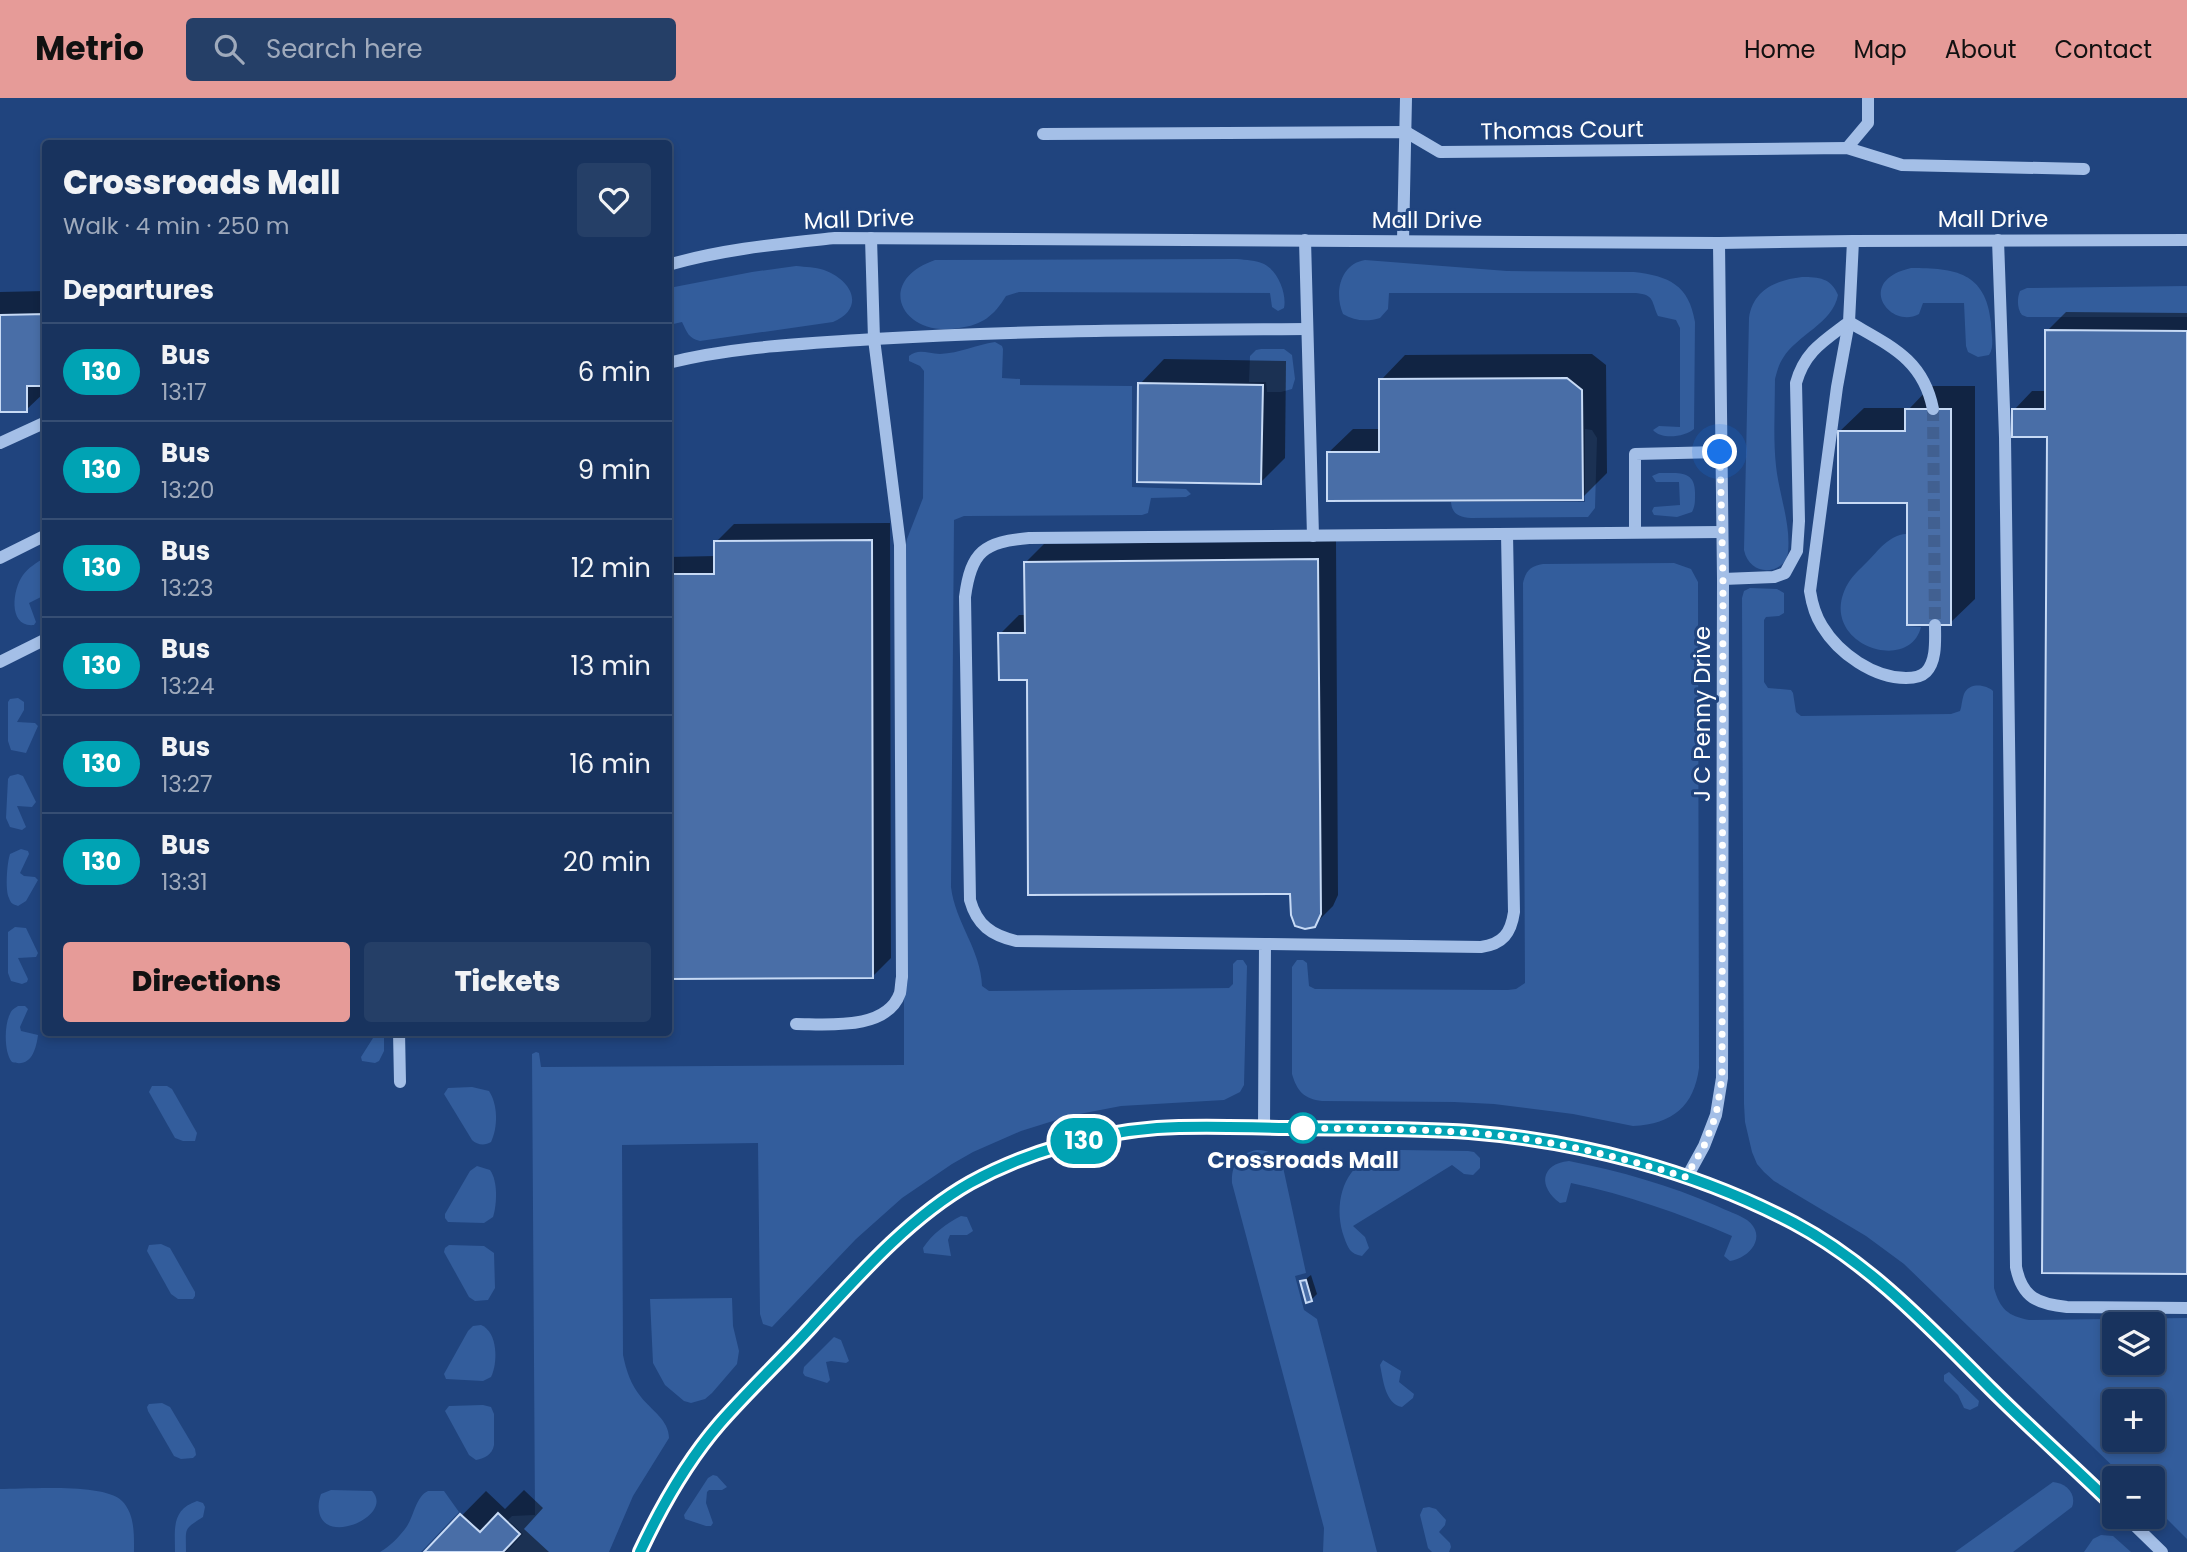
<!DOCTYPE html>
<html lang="en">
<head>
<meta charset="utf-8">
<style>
	body { margin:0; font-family:Poppins,sans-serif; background:#253f67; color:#f1f3f6; height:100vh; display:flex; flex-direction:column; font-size:26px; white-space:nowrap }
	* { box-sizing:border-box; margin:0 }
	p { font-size:23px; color:#9faabc }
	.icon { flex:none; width:38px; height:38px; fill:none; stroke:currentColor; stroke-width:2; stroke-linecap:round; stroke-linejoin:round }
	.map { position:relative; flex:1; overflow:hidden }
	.sheet { position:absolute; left:42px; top:42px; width:630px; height:896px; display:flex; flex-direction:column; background:#18335e; border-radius:7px; box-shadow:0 4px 10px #0003,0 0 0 2px #364e73 }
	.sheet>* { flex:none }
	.badge { padding:0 14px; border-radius:23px; font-size:24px; line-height:46px }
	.tools { position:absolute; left:2102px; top:1214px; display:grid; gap:14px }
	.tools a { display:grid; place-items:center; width:63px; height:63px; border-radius:7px; background:#18335e; box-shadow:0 4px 10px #0003,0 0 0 2px #364e73; font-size:35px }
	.you { position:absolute; width:35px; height:35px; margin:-18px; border:5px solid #fff; border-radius:50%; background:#1a73e8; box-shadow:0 0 0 10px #1a73e833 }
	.map>.badge { position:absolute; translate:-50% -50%; box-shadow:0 0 0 4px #fff }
	h2 { padding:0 21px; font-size:26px; line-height:63px }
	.round { display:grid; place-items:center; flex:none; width:74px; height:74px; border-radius:7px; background:#253f67 }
	.head { display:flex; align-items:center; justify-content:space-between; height:119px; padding:0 21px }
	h1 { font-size:33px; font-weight:800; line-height:52px }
	.action { display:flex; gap:14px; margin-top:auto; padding:14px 21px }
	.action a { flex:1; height:80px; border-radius:7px; background:#e69b98; color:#111; font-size:28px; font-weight:800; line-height:80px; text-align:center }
	.action a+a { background:#253f67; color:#f1f3f6 }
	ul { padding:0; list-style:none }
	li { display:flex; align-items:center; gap:21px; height:98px; padding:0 21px; border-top:2px solid #364e73 }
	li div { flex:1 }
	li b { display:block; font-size:26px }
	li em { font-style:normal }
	li .badge { min-width:77px; font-weight:700; text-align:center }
	header { display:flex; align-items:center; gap:42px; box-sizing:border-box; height:98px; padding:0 35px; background:#e69b98; color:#111 }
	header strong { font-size:33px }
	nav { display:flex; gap:38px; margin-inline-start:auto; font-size:24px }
	.search { width:490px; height:63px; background:#253f67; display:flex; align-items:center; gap:18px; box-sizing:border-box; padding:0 24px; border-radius:7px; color:#9faabc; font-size:26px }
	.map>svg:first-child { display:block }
	.green { fill:#335d9c; fill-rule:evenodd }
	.shadow { fill:#0007 }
	.building { fill:#496ea7; stroke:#c7daf5; stroke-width:2 }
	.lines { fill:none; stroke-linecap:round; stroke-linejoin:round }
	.minor-tunnel { stroke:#416091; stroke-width:12; stroke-dasharray:12 6; stroke-linecap:butt }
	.minor { stroke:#a4bfe7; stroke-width:12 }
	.line-casing { stroke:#fff; stroke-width:16 }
	.line { stroke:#00a3b4; stroke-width:10 }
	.walk { stroke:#fff; stroke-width:7; stroke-dasharray:0 12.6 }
	.stop-dot { fill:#fff; stroke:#00a3b4; stroke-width:3.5 }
	.labels { text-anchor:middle; stroke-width:6; stroke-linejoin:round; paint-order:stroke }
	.street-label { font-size:23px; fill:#fff; stroke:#20447e }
	.stop-label { font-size:23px; font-weight:bold; fill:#fff; stroke:#20447e }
</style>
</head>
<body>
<header>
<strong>Metrio</strong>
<div class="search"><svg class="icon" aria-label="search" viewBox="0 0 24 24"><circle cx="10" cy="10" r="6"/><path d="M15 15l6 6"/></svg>Search here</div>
<nav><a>Home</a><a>Map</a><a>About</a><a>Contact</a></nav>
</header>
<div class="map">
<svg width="2187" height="1454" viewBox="0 0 2187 1454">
	<rect width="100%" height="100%" fill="#20447e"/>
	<g class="green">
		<path d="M1237 161C1246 162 1256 162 1264 166 1278 173 1287 196 1284 210L1278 213 1272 209 1270 195 1019 194 1006 198C994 218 982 227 959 230 901 240 874 183 935 162Z"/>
		<path d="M1365 162 1507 173 1634 174C1669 178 1689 187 1695 224L1694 331C1685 339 1661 342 1653 332L1659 328 1680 329V230L1676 222 1658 218C1651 203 1655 197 1636 195H1389L1388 211 1380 220C1368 224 1354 223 1343 216 1334 195 1340 166 1365 162Z"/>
		<path d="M796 168C806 169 815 169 824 172 852 182 866 210 833 224L700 243C688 240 687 234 682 224L669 227V190L752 174Z"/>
		<path d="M1911 170C1955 170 1986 174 1991 225 1991 235 1995 249 1989 257L1978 259 1968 254 1966 248 1964 205H1923L1919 216C1890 232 1854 183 1911 170Z"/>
		<path d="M1802 179C1819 179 1831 180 1838 197 1833 225 1797 237 1783 260 1779 266 1777 273 1775 281 1775 310 1773 339 1776 368 1779 396 1791 426 1788 454 1786 476 1750 481 1744 452L1749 220C1753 192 1776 182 1802 179Z"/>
		<path d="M2187 188V219H2027L2022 217C2017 211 2017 200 2020 193L2027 190Z"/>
		<path d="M995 244 1002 248 1003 251 1002 280 1020 281V287L1132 288V389L1186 391 1191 396 1186 399 1151 400 1148 415 1142 417 964 418 954 422 951 789C955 824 981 852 982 888L989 893 1229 890 1233 886V866L1237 862H1243L1247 868 1244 987 1240 994 1224 1002 1121 1008 1069 1018 1021 1033 973 1054 952 1066 902 1100 856 1141 772 1229 763 1226 760 1216 758 1045 622 1047 623 1257C626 1272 631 1287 641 1299 651 1312 669 1322 669 1340L633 1398 609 1454H506L523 1436 508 1422 512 1418 535 1417 532 956 536 954 539 955 541 969 904 967V458L907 441 923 400 924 273 920 268 909 263V258C919 250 928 256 940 256 960 255 976 247 995 244Z"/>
		<polygon points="1261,251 1284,251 1292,257 1295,281 1292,291 1281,294 1267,294 1266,284 1249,284 1250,258 1256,252"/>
		<path d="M1585 331 1592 332 1597 340 1595 410 1588 419 1471 420C1460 419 1452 417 1451 404H1585Z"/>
		<path d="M1659 375C1680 375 1696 372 1695 397 1695 404 1695 408 1692 414L1677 419 1654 417 1652 413 1654 409 1680 407 1679 384H1656L1652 378Z"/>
		<path d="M1906 436V528L1921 529C1909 577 1818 546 1846 489 1851 479 1859 472 1867 464 1878 453 1889 437 1906 436Z"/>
		<path d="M45 460V497L29 505 36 524 34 527C8 530 12 492 23 477 28 470 37 464 45 460Z"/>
		<path d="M1674 465 1691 471 1698 484 1699 970C1694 1008 1673 1026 1633 1028L1573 1016 1494 1006 1454 1004 1322 1003C1304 1001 1297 993 1292 976V869L1297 862H1303L1307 865 1309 888 1315 891 1508 892 1516 891 1525 885 1523 485C1526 472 1531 468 1543 466Z"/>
		<path d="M1750 490 1777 491 1784 495V515L1779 518 1766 519 1764 522V584L1768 590 1791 592 1793 595 1796 614 1801 618 1951 616 1960 613C1962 608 1962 599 1965 594 1971 584 1987 587 1993 593L1994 1190C2000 1211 2008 1218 2029 1222L2187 1220V1441L2153 1407 2152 1381H2126L1904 1166 1866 1138 1774 1083 1764 1074 1757 1066 1752 1054 1745 1024 1744 1006 1742 500 1744 493ZM2114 1227H2152V1265H2114ZM2114 1304H2152V1342H2114Z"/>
		<polygon points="18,600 24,604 24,612 17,624 35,625 38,628 26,655 11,652 8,643 8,604 10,601"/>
		<polygon points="18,676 23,678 36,704 32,709 17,708 26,729 22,732 10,729 6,720 8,681 10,678"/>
		<path d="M21 751 28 753 29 756 20 775 24 778 35 779 38 782 26 803 18 808C13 806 11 806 9 800 5 792 7 765 10 756Z"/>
		<polygon points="15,829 26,830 38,855 36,859 18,860 28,881 27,884 22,886 11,883 8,875 8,834"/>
		<path d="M18 908H25L28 911 20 929 21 933 38 937C36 952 31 970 12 964 4 955 4 927 10 916 12 911 14 911 18 908Z"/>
		<polygon points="363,935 384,935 384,953 379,963 375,965 362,963 361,959 373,940 372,937"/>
		<polygon points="152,988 167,988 172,991 197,1035 195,1043 183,1043 175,1040 149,994"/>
		<path d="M472 989 489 993C498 1007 498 1029 491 1044 485 1048 477 1047 472 1042L444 996 448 990Z"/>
		<path d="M1257 1052C1271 1052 1277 1058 1283 1069L1306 1175 1295 1178 1304 1212 1317 1221 1377 1454H1323L1324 1430 1232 1085C1231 1067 1239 1055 1257 1052Z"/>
		<path d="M1400 1052 1468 1053 1474 1054 1480 1060V1070L1473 1077 1464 1076 1452 1067 1353 1128 1365 1139 1369 1150 1362 1158C1350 1156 1348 1150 1344 1139 1335 1113 1339 1081 1363 1063 1374 1055 1387 1053 1400 1052Z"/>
		<path d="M1569 1063C1619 1073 1670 1087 1717 1108 1727 1113 1738 1116 1747 1122 1768 1138 1750 1160 1730 1163L1724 1158 1732 1138C1679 1115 1627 1097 1571 1085L1566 1104 1560 1105C1538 1089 1540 1066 1569 1063Z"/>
		<path d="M477 1068 490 1072C498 1083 497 1106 493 1119L484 1125 448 1124 445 1120V1116L470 1073Z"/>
		<path d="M961 1118 967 1119 973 1133 967 1137H950L948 1142 951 1158 924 1155 923 1150C932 1136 947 1125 961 1118Z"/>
		<polygon points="161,1146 170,1150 195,1194 195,1198 193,1201 178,1201 171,1196 147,1153 149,1147"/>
		<polygon points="449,1147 484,1148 494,1155 495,1190 488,1202 475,1203 469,1199 444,1154 445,1150"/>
		<polygon points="732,1200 733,1228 739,1253 737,1266 712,1295 705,1301 691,1305 684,1303 665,1287 653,1265 650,1201"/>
		<path d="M481 1227C498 1234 498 1265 491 1279L483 1283 446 1281 444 1276 468 1233 473 1228Z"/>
		<polygon points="834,1239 841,1242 849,1263 846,1265 831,1263 826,1264 830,1282 827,1285 805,1278 803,1275 804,1269"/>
		<path d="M1383 1262 1401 1273 1399 1284 1414 1296 1413 1300 1402 1309C1385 1306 1383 1281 1380 1267Z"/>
		<polygon points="1949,1274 1979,1303 1978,1308 1970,1312 1964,1310 1958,1297 1944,1283 1944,1277"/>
		<polygon points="162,1305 170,1309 195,1351 196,1357 193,1360 181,1361 174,1358 148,1313 147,1309 149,1306"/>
		<path d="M483 1307 491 1309 494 1316V1347C492 1357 485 1360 476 1362L469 1357 445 1313 449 1308Z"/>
		<polygon points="713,1377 717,1378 727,1389 722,1392 709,1392 707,1394 706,1405 713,1425 711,1428 706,1428 685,1421 684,1417 708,1380"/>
		<path d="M2053 1384C2066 1385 2077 1396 2072 1409L2013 1454H1955Z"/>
		<path d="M0 1391C27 1391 105 1385 122 1403 135 1416 134 1437 134 1454H0Z"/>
		<path d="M331 1392 372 1393C395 1417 324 1449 319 1413 318 1406 319 1402 321 1396Z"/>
		<path d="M428 1393H444L459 1414 421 1454H380C390 1448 398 1440 405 1431 414 1420 415 1399 428 1393Z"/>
		<path d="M197 1403 203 1405 205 1409 203 1419C183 1432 186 1429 186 1454H175C175 1431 171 1412 197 1403Z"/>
		<polygon points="1429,1409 1436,1411 1446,1422 1445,1427 1439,1434 1450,1445 1451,1449 1449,1454 1432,1454 1428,1450 1420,1417 1423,1410"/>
		<polygon points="2101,1437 2113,1438 2131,1454 2084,1454 2093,1441"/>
	</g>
	<g class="shadow">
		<polygon points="46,193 46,293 26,312 0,313 0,194"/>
		<polygon points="2066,214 2187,215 2187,1174 2049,337 2014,312 2032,293 2047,293 2047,233"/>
		<polygon points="1592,256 1606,267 1607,375 1582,400 1328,355 1353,331 1381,331 1381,282 1405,257"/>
		<polygon points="1164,261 1286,263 1285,360 1261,384 1140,286"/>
		<polygon points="1931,288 1975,288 1975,501 1950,525 1909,403 1839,334 1864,310 1910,310"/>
		<polygon points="890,425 891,860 873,878 668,879 668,459 716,458 716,444 734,426"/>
		<polygon points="1336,443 1338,797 1333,808 1314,827 1292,794 1028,580 1000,536 1019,517 1027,517 1026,464 1044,446"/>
		<polygon points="1311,1177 1317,1196 1311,1202 1302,1184"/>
		<polygon points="524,1392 543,1410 524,1431 549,1454 426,1454 486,1393 505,1411"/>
	</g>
	<g class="building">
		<polygon points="46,216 46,288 27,288 27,314 0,314 0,217"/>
		<polygon points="2045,232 2187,233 2187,1176 2042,1175 2047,339 2012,339 2012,311 2045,311"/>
		<polygon points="1567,280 1582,292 1583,402 1327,403 1327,354 1379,354 1379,281"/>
		<polygon points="1138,285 1263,287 1261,386 1137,384"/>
		<polygon points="1905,311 1951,311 1951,527 1907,527 1907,405 1838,405 1838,333 1905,333"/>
		<polygon points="872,442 873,880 668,881 668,476 714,476 714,443"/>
		<polygon points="1318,461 1321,816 1315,829 1305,831 1295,828 1291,817 1290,796 1028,797 1027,582 999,582 998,535 1025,535 1024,464"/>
		<polygon points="1306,1182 1312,1203 1306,1205 1300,1183"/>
		<polygon points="498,1415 520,1436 503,1454 424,1454 460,1416 480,1434"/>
	</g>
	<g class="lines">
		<polyline class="minor-tunnel" points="1933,311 1935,527"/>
		<g class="minor">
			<polyline points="1043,36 1406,34 1440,54 1847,50 1902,67 2084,71"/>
			<polyline points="1847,50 1868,25 1868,0"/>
			<path d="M871 140 874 241C1018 232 1163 232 1307 231"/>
			<polyline points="1305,142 1313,438"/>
			<path d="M1998 142 2005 339 2016 1169C2022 1200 2038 1206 2067 1209L2187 1210"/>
			<polyline points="1403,143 1406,0"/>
			<path d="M668 167C723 151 779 146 835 140L1719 145 1853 143 2187 142"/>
			<path d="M668 265C736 248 805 246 874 241L900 447 902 879C901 884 901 890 900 895 887 933 827 926 796 926"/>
			<path d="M1933 311C1923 261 1890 248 1849 224L1837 289 1810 493C1812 506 1815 517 1822 528 1839 556 1874 580 1906 580 1913 580 1921 579 1926 574 1937 563 1935 541 1935 527"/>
			<polyline points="0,345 46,324"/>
			<polyline points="1635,434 1635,356 1720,354"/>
			<polyline points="0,460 46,437"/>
			<path d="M1723 481 1774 479 1785 475 1797 453 1799 423 1796 285C1805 253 1824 243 1849 224L1853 143"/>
			<polyline points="0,564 46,541"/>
			<path d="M1265 846 1481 849C1503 846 1511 835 1514 814L1507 436"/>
			<polyline points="399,934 400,984"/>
			<path d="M1264 1029 1265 846 1016 843C991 837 977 827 970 802L965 499C971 453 984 444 1029 440L1722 434"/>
			<polyline points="1687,1079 1704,1048 1716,1017 1722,980 1723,481 1719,145"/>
			<polyline points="2126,1419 2162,1454"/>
			<path d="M640 1454C661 1409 687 1363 720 1325 749 1292 782 1261 812 1228 859 1177 909 1119 970 1085 1026 1054 1094 1035 1157 1030 1208 1027 1258 1030 1309 1030 1362 1031 1416 1030 1469 1034 1581 1043 1704 1074 1801 1130 1872 1170 1927 1228 1985 1285 2027 1326 2071 1367 2114 1408"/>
		</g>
	</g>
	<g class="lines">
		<defs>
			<path id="line" d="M640 1454C661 1409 687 1363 720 1325 749 1292 782 1261 812 1228 858 1178 910 1119 970 1085 1026 1054 1094 1035 1157 1030 1205 1027 1252 1030 1300 1030 1356 1031 1413 1030 1469 1034 1581 1043 1695 1073 1794 1125 1871 1166 1930 1230 1991 1291 2031 1331 2073 1368 2114 1408"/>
		</defs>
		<use href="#line" class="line-casing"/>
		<use href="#line" class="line"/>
		<path class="walk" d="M1303 1030H1295C1368 1031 1442 1030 1514 1039 1573 1047 1630 1062 1686 1079L1704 1048 1716 1017 1722 980 1723 481 1720 354"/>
	</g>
	<circle class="stop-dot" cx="1303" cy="1030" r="14"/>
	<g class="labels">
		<g class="street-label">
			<text transform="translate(1562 32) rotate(-1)" y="8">Thomas Court</text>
			<text transform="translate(859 121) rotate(-2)" y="8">Mall Drive</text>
			<text x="1993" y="129">Mall Drive</text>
			<text x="1427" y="130">Mall Drive</text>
			<text transform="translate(1702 616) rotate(-90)" y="8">J C Penny Drive</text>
		</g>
		<g class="stop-label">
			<text x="1303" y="1070">Crossroads Mall</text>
		</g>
	</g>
</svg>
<div class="tools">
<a><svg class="icon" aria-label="layers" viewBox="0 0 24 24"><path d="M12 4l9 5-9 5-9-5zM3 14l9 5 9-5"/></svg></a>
<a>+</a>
<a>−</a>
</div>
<div class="you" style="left:1720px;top:354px"></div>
<b class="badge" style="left:1084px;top:1043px;background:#00a3b4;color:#fff">130</b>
<section class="sheet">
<div class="head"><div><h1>Crossroads Mall</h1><p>Walk · 4 min · 250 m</p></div><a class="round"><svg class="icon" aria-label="heart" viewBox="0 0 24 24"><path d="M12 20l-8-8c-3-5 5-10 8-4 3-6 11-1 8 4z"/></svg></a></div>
<h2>Departures</h2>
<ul>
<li><span class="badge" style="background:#00a3b4;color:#fff">130</span><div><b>Bus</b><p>13:17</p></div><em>6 min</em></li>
<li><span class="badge" style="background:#00a3b4;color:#fff">130</span><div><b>Bus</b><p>13:20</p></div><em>9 min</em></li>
<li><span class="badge" style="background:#00a3b4;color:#fff">130</span><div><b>Bus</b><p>13:23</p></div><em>12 min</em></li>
<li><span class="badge" style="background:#00a3b4;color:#fff">130</span><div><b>Bus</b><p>13:24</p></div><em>13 min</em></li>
<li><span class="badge" style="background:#00a3b4;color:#fff">130</span><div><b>Bus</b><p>13:27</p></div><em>16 min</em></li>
<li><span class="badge" style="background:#00a3b4;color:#fff">130</span><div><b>Bus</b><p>13:31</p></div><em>20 min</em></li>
</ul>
<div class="action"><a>Directions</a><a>Tickets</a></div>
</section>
</div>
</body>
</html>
